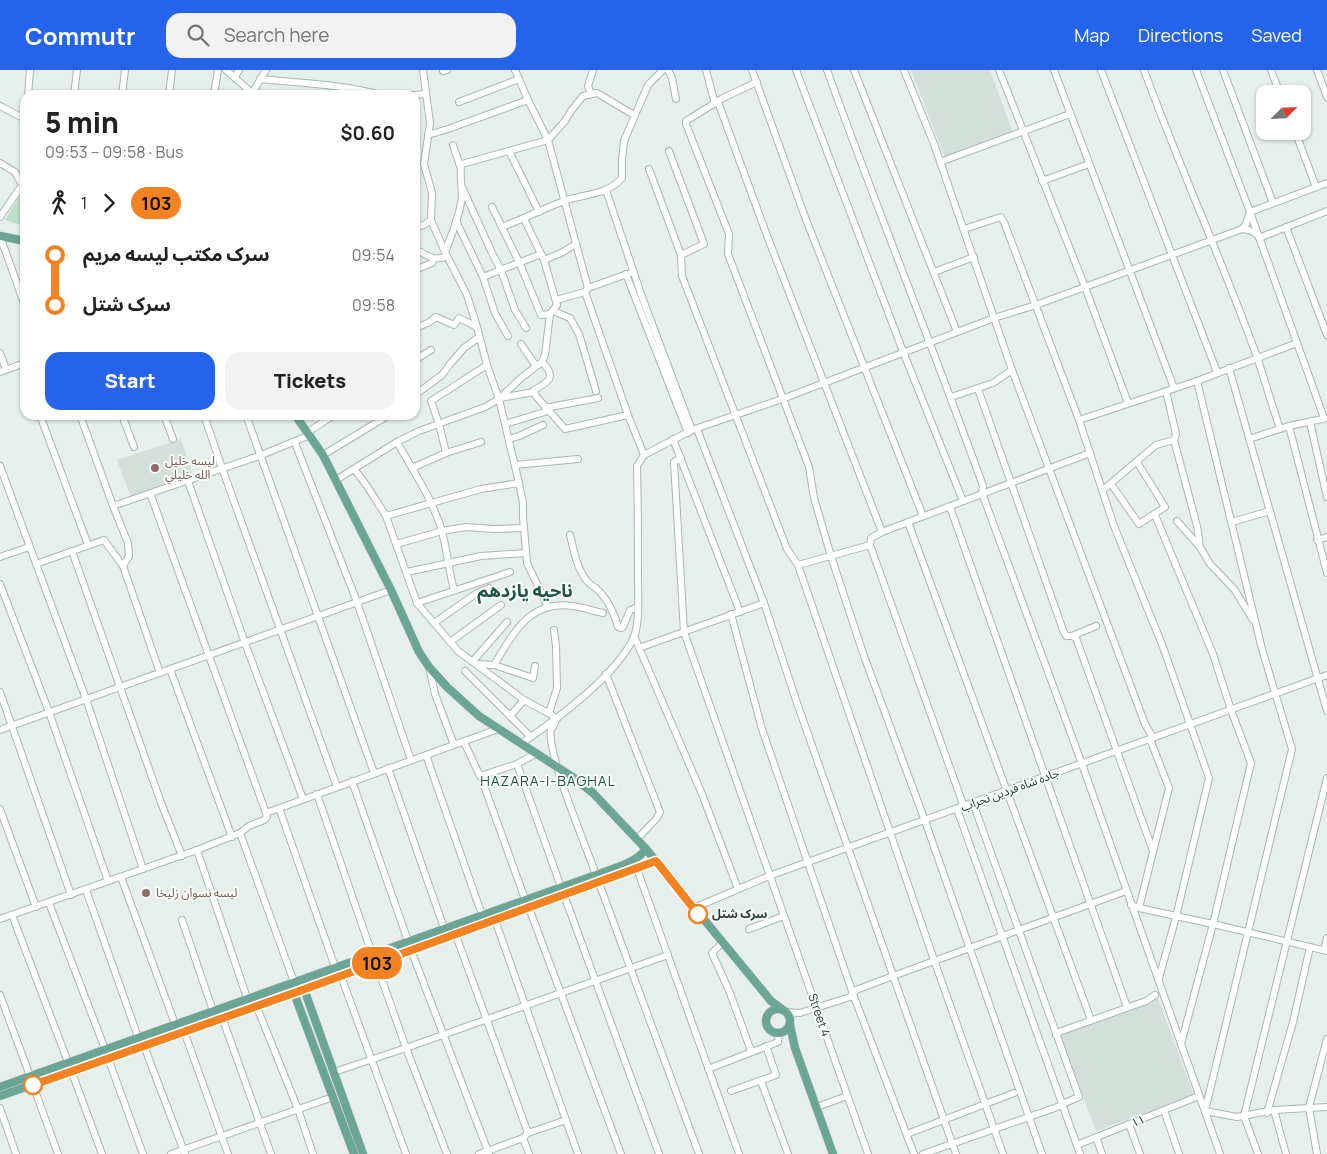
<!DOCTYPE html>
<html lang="en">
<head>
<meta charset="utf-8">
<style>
	body { margin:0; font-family:Manrope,"Noto Sans Arabic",sans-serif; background:#f2f2f2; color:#202124; height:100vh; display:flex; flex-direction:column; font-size:19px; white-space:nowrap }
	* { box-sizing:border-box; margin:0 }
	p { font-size:16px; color:#757577 }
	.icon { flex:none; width:28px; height:28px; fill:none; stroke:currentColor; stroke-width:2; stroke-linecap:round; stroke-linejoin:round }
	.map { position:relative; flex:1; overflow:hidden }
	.details { position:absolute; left:20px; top:20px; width:400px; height:330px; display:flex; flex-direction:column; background:#fff; border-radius:15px; box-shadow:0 1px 4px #0004 }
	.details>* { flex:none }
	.badge { padding:0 10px; border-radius:16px; font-size:18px; line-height:32px }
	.needle { width:32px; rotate:66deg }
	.buttons { position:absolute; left:1256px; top:15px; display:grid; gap:10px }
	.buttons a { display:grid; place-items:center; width:55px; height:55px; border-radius:10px; background:#fff; box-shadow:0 1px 4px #0004; font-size:25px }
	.map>.badge { position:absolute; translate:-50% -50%; box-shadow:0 0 0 2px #fff }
	.legs { display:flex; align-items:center; gap:8px; height:55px; padding:0 25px; font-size:16px }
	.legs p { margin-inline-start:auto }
	.overview { display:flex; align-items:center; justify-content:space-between; height:85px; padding:0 25px }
	h1 { font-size:28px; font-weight:800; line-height:38px }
	.primary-button { display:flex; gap:10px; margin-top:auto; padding:10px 25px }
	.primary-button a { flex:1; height:58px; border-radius:15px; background:#2563eb; color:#fff; font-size:20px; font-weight:800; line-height:58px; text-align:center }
	.primary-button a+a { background:#f2f2f2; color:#202124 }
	ul { padding:0 25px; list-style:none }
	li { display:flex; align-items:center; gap:18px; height:50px; font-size:19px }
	li i { display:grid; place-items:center; width:8px; height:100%; margin:0 6px; background:currentColor }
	li i::after { content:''; width:12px; height:12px; margin:-6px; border:4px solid; border-radius:50%; background:#fff }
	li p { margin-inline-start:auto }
	li:first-child i { background:linear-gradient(#0000 50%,currentColor 0) }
	li:last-child i { background:linear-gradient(currentColor 50%,#0000 0) }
	header { display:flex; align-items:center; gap:30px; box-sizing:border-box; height:70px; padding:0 25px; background:#2563eb; color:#fff }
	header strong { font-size:24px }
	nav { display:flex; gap:28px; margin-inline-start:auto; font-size:18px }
	.search { width:350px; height:45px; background:#f2f2f2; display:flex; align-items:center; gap:12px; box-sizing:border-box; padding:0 18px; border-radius:15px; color:#757577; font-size:19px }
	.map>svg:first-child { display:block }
	.built { fill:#d4dfda }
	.green { fill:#bfe0c8 }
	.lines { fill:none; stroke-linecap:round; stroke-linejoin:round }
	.minor-casing { stroke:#a8b8b2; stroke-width:8 }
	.major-casing { stroke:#c2cac8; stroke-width:9 }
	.minor { stroke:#fff; stroke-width:6 }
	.major { stroke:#6aa596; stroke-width:8 }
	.line-1-casing { stroke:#fff; stroke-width:11 }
	.line-1 { stroke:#f58220; stroke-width:8 }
	.education-dot { fill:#8d6e63; stroke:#f7fbf9; stroke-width:2 }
	.stop-1-dot { fill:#fff; stroke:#f58220; stroke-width:2.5 }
	.labels { text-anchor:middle; stroke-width:4; stroke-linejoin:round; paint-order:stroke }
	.education-label { font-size:12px; fill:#785e54; stroke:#f7fbf9; text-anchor:start }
	.street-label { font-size:12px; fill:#24423a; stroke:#f7fbf9 }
	.stop-label { font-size:12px; font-weight:bold; fill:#24423a; stroke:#f7fbf9; text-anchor:start }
	.neighbourhood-label { font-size:14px; letter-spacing:1px; fill:#1f5548; stroke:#f7fbf9 }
	.district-label { font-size:18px; font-weight:bold; fill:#1f5548; stroke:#f7fbf9 }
</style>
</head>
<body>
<header>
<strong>Commutr</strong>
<div class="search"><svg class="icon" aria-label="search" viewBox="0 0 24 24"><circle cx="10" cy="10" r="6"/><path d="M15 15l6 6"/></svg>Search here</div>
<nav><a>Map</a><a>Directions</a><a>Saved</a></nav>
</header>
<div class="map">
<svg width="1327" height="1084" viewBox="0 0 1327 1084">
	<rect width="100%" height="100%" fill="#e6efeb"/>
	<g class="built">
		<polygon points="911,0 990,0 1013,63 945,88"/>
		<polygon points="181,369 193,406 131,427 117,390"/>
		<polygon points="1157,926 1194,1025 1096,1061 1059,962"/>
	</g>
	<polygon class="green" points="23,121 25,122 25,156 5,150"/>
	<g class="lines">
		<defs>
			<g id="minor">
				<polyline points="226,0 252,23"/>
				<polyline points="423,0 430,53 424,94 432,123 431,150 445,182 467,225 477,257 487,295 499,329 519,413 523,433 523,447 527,493 548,537"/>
				<polyline points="515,0 528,30 548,70 588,218 585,222 628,345 644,385"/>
				<polyline points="668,0 672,8 676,29"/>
				<polyline points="706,0 715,34"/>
				<polyline points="752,0 805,147 923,446"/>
				<polyline points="796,0 904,284 963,431"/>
				<path d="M827 0C877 139 933 277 983 416L982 423 1082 694 1220 1084"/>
				<polyline points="854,0 957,262"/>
				<polyline points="904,0 934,74 1012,300 1145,654 1153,668"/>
				<polyline points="999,0 1085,217 1128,333"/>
				<polyline points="1054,0 1174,318"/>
				<polyline points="1101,0 1217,302"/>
				<path d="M1144 0C1179 96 1222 190 1257 287 1265 311 1272 335 1280 359"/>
				<polyline points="1196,0 1250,142 1324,348"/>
				<polyline points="1223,0 1273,133"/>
				<polyline points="1271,0 1280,24"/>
				<polyline points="1317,0 1327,27"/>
				<polyline points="443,1 447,0"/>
				<polyline points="235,7 239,0"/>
				<path d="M260 9C301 13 341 14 381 25"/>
				<polyline points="757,12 723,28 686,51 686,54 729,164 728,184 809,397 814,428 831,486 864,586 925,751 1042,1084"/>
				<polyline points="591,24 588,16 593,0"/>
				<polyline points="28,25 30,0"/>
				<polyline points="74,25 77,0"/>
				<polyline points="122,25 125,0"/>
				<polyline points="169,25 172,0"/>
				<polyline points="214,25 218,0"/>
				<polyline points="251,25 266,0"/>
				<polyline points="413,25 426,24"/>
				<polyline points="459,32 519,9"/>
				<polyline points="718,32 766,163 882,462"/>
				<polyline points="0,36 25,49"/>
				<polyline points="1295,61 1316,117"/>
				<polyline points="428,65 448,59 528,30"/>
				<polyline points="453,75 460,96"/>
				<polyline points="509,81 539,142"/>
				<polyline points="669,81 704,174 681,185"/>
				<polyline points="940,92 1070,44"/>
				<polyline points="0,93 15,102 22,115 0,147"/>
				<polyline points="649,99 681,185 682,206 787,479 798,495 934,890 1003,1084"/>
				<polyline points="1042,111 1089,94"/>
				<polyline points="463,119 492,183 501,200 515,240 526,258"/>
				<polyline points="606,120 642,227 692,360"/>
				<polyline points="492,137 520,194 541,245 550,244"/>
				<polyline points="1250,142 1327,113"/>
				<polyline points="456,151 483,207"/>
				<polyline points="415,157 424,155 431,150"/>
				<path d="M502 157C523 149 543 139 564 131 583 124 608 125 622 108V90L624 71 648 15 663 0"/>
				<polyline points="1286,157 1327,265"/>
				<polyline points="964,159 1001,147 1004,152 1079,350 1114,456 1163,577 1209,708 1176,847 1159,908"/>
				<polyline points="1242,159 1246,154 1250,142"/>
				<polyline points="0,166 25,236"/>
				<polyline points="1259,168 1327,141"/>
				<path d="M415 179C427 185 434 192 447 186"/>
				<path d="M445 182C451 166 458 151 461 133 464 122 458 101 462 94L548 70 565 51 571 41 583 26 597 23 634 45"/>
				<polyline points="544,190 561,183 576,174"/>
				<polyline points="415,200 432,193 434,189"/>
				<polyline points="934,202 974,187"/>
				<polyline points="626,204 688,363"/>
				<polyline points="588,218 630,203"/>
				<polyline points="556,230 585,222"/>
				<polyline points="553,241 570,248 579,264 596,321"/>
				<polyline points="415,258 428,253 436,247 454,255 459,248 477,257"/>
				<polyline points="508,266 495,243 483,207 541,184"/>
				<polyline points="521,274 536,296"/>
				<polyline points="0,283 6,299"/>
				<polyline points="415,292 418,288 431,280"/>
				<path d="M542 292C557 307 549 312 534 320L535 325 565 359 628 345"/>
				<polyline points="22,294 25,303"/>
				<polyline points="1229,298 1327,641"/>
				<polyline points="0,302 25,293"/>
				<polyline points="1197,311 1262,579 1292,679 1205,1041 1237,1047 1274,1040 1327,1037"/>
				<polyline points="978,319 1063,560 1066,566 1072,566 1076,568 1153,781"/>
				<polyline points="1166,321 1176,364 1174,370 1197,456 1200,477"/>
				<polyline points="415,325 442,305 450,294 464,278 479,267"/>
				<polyline points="951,327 993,313 1012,300"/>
				<polyline points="500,328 534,322"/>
				<polyline points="545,338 598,328"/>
				<polyline points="40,345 88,475"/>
				<polyline points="80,345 113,436 128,473 129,486 123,496"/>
				<polyline points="122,345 134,377"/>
				<polyline points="164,345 173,369"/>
				<polyline points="204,345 222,398 337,717"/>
				<polyline points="246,345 374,703"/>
				<polyline points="1079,350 1197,311 1297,273"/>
				<polyline points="1310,352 1327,427"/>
				<polyline points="505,354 548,341"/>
				<polyline points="1289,356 1327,503"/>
				<polyline points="697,359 764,533 797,633 956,1084"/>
				<polyline points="308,362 334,345"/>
				<polyline points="509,369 519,366 543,355"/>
				<polyline points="673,369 740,542"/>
				<polyline points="1249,369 1289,356 1327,348"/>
				<path d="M397 372C412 399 430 425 440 455 447 476 448 498 454 520"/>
				<polyline points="295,373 357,532 411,690"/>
				<polyline points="446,383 439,354 431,331 487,295"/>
				<polyline points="323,385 389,345"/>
				<polyline points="681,388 674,392 684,562 868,1084"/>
				<polyline points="515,395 578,389"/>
				<polyline points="0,396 86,629 143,799"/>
				<polyline points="412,398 446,383 481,372"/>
				<polyline points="355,400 367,416 386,446 417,533 458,581 524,630 550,644 557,649"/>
				<polyline points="336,410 397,372 419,361 485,337 499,329 521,308 542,292 545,285 550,244 557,235 544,190 524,149"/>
				<polyline points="188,411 245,573 303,729"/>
				<polyline points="1111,414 1139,454 1165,437 1137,392"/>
				<polyline points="1103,420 1156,375 1174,370"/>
				<polyline points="150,423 266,743"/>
				<polyline points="113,436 259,386 310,365"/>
				<polyline points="950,437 1127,937"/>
				<polyline points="1155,445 1213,584 1231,640 1251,693 1213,854 1181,974"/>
				<polyline points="386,446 481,419 519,413"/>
				<polyline points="1177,451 1200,477 1210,494 1234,519 1253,550"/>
				<polyline points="908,452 1091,950"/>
				<polyline points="1232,452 1270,441"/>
				<path d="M570 465C574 481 577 500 588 512 591 515 595 517 598 520 607 529 615 544 618 557L621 558 623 557 630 540 638 537"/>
				<polyline points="1317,470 1327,467"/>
				<polyline points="397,474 442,461 466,457 493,459 524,458"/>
				<polyline points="72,481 160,730 182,786"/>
				<polyline points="0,487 29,477"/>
				<polyline points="36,494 104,470 123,496 160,603"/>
				<polyline points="798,495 870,475"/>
				<polyline points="407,502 481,486 526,483"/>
				<polyline points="0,514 49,642 108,811"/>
				<polyline points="417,533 510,502"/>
				<polyline points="731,544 762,659 853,924 914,1084"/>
				<polyline points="434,553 477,523 489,518"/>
				<polyline points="634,566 702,724 738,819"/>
				<polyline points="1072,566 1096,556"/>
				<polyline points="450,572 501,535"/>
				<polyline points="639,578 764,533"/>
				<polyline points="473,591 507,552"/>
				<polyline points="477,594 494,595 533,608 535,596"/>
				<path d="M494 595C513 564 529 530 572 536 583 537 593 541 603 543"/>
				<polyline points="429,597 435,624 454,675"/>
				<polyline points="170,599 232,767"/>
				<polyline points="465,601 531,667"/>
				<polyline points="606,604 660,742 657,748 637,769"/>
				<polyline points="0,622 71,825"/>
				<polyline points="549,643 557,618 556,576 554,560"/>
				<polyline points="510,646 524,630"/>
				<path d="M555 653C555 653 552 659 551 659 546 683 587 778 596 805"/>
				<polyline points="0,660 391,520"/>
				<polyline points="464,672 480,706 517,694 537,683"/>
				<path d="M522 673C556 650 617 605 634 567 640 552 638 523 638 507 638 470 638 433 637 396L644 385 692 360 782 329 994 248 1036 235 1242 159 1249 160 1258 165"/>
				<polyline points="426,685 482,845"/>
				<polyline points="517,694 561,817"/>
				<polyline points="388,698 444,858"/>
				<polyline points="352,711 408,871"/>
				<polyline points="483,713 525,829"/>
				<polyline points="317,724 372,884"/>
				<polyline points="973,733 1079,1027 1062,1034"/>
				<polyline points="964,737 870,475 871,468 882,462 1090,383"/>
				<polyline points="279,738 335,897"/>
				<polyline points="0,739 36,837"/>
				<polyline points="957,739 1080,1084"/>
				<polyline points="240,763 294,912"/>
				<polyline points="197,780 247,928"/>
				<polyline points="637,799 739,1084"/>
				<polyline points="121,807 175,954"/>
				<polyline points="599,813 699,1084"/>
				<polyline points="86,820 138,967"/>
				<polyline points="564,825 659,1084"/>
				<polyline points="49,833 105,979"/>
				<polyline points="1131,835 1139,838 1213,854 1327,881"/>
				<polyline points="529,838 621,1084"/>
				<polyline points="694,838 769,806 1327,605"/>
				<polyline points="1139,838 1169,718 1150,669"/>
				<polyline points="12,845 68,992"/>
				<polyline points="0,849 197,780 240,763 249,756 264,750 267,747 266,743 498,659"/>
				<polyline points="182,850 213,941"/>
				<polyline points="495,850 578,1084"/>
				<polyline points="749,859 784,846"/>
				<polyline points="454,860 528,1063"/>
				<polyline points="722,873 712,883 730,923 751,981"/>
				<polyline points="411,880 489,1084"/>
				<polyline points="1324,880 1327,868"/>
				<polyline points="376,893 406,978 447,1084"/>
				<polyline points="341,906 406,1084"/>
				<polyline points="0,925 30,1006"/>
				<polyline points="256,935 298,1039 313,1084"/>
				<polyline points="787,942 800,943 850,927 856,920 893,906 1126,821"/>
				<polyline points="222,947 271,1084"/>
				<polyline points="184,961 228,1084"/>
				<polyline points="1056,965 1059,962 1146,931 1155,925"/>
				<polyline points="144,976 185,1084"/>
				<polyline points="108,988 143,1084"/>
				<polyline points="708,999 778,972 779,963"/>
				<polyline points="71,1000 102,1084"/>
				<polyline points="334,1002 406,978 668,885"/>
				<polyline points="761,1011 788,1084"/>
				<polyline points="33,1015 58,1084"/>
				<polyline points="731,1021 776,1005 766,976"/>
				<polyline points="817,1037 847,1026"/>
				<polyline points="0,1038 16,1084"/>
				<polyline points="1164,1040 1179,1084"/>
				<polyline points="1274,1040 1286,1084"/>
				<polyline points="1267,1043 1293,952 1310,877"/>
				<polyline points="1129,1054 1140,1084"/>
				<polyline points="907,1064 1014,1023"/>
				<polyline points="1096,1067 1102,1084"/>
				<polyline points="523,1068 529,1084"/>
				<polyline points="1077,1075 1199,1026"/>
				<polyline points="171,1084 333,1027"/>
				<polyline points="479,1084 523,1068 528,1063 566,1050"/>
				<polyline points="923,1084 1063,1035"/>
				<polyline points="1258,1084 1244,1046 1327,708"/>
				<polyline points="1317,1084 1309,1037 1327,969"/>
			</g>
			<g id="major">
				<polyline points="0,166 25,171"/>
				<polyline points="295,345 323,385 391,520 419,582 429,597 447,617 479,646 574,708 593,723 646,779 771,931 783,940"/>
				<polyline points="304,919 363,1084"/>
				<polyline points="294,923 354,1084"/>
				<circle cx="778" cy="951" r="12"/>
				<polyline points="790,955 795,978 833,1084"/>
				<path d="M0 1017 596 805C614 798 635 794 646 779"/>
				<polyline points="0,1026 294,923 656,791"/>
			</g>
		</defs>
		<use href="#minor" class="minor-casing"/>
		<use href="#major" class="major-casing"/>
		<use href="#minor" class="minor"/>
		<use href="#major" class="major"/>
	</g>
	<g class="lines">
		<defs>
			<polyline id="line-1" points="33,1015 294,923 656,791 698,844"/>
		</defs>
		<use href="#line-1" class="line-1-casing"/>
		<use href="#line-1" class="line-1"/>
	</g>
	<g class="education-dot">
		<circle cx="155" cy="398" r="5"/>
		<circle cx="146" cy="823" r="5"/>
	</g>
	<g class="stop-1-dot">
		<circle cx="698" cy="844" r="9"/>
		<circle cx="33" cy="1015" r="9"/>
	</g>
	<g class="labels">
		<g class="education-label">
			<text x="165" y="395">ليسه خليل<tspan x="165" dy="14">الله خليلي</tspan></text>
			<text x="156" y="827">لیسه نسوان زلیخا</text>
		</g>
		<g class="street-label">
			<text transform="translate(1010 720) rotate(-20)" y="4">جاده شاه فردین نجراب</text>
			<text transform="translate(819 945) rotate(71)" y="4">Street 4</text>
			<text transform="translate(1138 1051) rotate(-22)" y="4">۱۱</text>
		</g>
		<g class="stop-label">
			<text x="712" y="848">سرک شتل</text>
		</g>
		<g class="neighbourhood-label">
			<text x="548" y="716">HAZARA-I-BAGHAL</text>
		</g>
		<g class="district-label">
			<text x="525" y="527">ناحیه یازدهم</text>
		</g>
	</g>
</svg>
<div class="buttons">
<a><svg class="needle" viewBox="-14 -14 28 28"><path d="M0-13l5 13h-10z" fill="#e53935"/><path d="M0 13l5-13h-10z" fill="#757577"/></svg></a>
</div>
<b class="badge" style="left:377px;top:893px;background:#f58220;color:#111">103</b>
<section class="details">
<div class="overview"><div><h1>5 min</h1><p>09:53 – 09:58 · Bus</p></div><b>$0.60</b></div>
<div class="legs"><svg class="icon" aria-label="walk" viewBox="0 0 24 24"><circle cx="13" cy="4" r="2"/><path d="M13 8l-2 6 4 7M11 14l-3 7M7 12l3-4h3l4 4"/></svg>1<svg class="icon" aria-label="forward" viewBox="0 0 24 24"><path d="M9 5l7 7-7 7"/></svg><b class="badge" style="background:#f58220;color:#111">103</b></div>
<ul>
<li><i style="color:#f58220"></i><b>سرک مکتب لیسه مریم</b><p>09:54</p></li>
<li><i style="color:#f58220"></i><b>سرک شتل</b><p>09:58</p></li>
</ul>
<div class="primary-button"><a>Start</a><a>Tickets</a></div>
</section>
</div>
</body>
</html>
